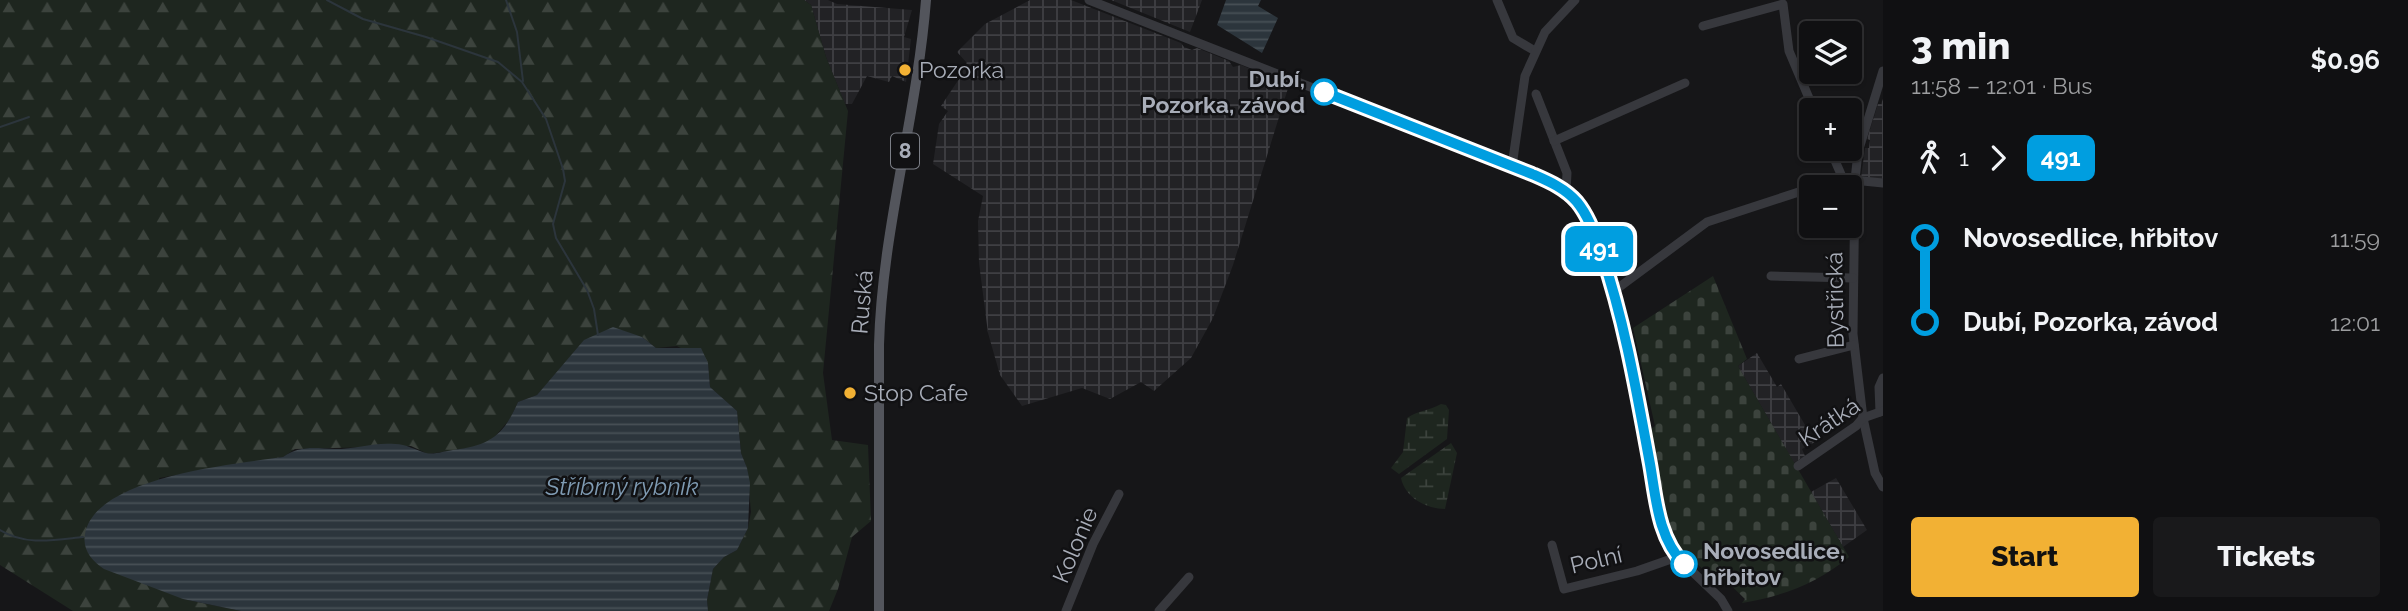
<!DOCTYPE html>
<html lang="en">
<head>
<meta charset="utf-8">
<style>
	body { margin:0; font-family:Raleway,sans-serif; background:#19191b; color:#f1f3f6; height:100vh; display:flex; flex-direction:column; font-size:26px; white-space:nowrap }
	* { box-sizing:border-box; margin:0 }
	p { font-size:23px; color:#9c9d9f }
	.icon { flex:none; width:38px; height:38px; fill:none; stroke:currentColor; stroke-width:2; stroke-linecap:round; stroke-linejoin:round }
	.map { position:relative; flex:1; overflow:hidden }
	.side { display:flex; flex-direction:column; background:#101012; width:525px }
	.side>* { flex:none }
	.badge { padding:0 14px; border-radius:10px; font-size:24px; line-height:46px }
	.tools { position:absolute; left:1799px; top:21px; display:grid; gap:14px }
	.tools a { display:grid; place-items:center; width:63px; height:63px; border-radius:7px; background:#101012; box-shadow:0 2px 5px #0004,0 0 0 2px #303032; font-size:35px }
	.map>.badge { position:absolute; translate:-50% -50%; box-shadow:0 0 0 4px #fff }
	.legs { display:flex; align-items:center; gap:10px; height:77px; padding:0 28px; font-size:23px }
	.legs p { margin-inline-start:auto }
	.headline { display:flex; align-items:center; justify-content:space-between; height:119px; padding:0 28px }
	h1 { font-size:38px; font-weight:800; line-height:52px }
	.action { display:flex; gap:14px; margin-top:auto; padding:14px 28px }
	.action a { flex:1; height:80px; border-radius:7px; background:#f2b134; color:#111; font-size:28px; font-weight:800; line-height:80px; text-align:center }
	.action a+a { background:#19191b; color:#f1f3f6 }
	ul { padding:0 28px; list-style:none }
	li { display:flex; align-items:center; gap:24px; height:84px; font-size:26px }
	li i { display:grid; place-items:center; width:10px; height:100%; margin:0 9px; background:currentColor }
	li i::after { content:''; width:18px; height:18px; margin:-9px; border:5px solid; border-radius:50%; background:#101012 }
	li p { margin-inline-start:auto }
	li:first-child i { background:linear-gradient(#0000 50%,currentColor 0) }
	li:last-child i { background:linear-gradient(currentColor 50%,#0000 0) }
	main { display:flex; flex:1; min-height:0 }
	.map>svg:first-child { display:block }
	.industrial { fill:url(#industrial-grid) }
	.forest { fill:url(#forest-firs) }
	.wetland { fill:url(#wetland-marsh) }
	.cemetery { fill:url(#cemetery-stones) }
	.water { fill:url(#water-rules) }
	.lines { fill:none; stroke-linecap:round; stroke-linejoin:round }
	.stream { stroke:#2c353c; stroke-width:2 }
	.minor { stroke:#37383d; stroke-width:9 }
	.major { stroke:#53555c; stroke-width:10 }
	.line-1-casing { stroke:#fff; stroke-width:16 }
	.line-1 { stroke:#009ee0; stroke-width:10 }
	.poi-dot { fill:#f2b134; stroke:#111113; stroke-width:2.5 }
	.stop-1-dot { fill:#fff; stroke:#009ee0; stroke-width:3.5 }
	.labels { text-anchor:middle; stroke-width:5; stroke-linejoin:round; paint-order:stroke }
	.shield { fill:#111113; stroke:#7b7e86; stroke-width:2 }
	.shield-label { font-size:21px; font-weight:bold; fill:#a8adb8 }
	.poi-label { font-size:23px; fill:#a8adb8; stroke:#111113; text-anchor:start }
	.stop-label { font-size:23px; font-weight:bold; fill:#a8adb8; stroke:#111113; text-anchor:end }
	.street-label { font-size:23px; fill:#a8adb8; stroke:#111113 }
	.water-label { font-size:24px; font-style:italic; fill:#7f9bb3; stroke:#111113 }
</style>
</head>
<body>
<main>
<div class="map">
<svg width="1883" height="611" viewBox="0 0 1883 611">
	<defs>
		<pattern id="industrial-grid" width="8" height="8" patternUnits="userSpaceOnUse" patternTransform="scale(1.75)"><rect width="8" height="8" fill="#222225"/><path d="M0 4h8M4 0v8" fill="none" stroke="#3f3f43"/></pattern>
		<pattern id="forest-firs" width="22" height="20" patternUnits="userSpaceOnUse" patternTransform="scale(1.75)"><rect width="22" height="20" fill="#1e261f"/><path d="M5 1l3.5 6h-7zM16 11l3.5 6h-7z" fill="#3c433d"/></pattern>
		<pattern id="wetland-marsh" width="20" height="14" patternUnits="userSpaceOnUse" patternTransform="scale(1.75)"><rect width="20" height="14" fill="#1e261f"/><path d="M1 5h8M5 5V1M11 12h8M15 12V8" fill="none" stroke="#3c433d"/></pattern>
		<pattern id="cemetery-stones" width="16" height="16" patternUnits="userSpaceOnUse" patternTransform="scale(1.75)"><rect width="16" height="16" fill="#1e261f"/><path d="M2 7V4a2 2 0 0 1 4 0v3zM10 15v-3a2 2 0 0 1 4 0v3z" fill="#3c433d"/></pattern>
		<pattern id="water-rules" width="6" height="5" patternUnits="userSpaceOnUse" patternTransform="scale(1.75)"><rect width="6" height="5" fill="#2c353c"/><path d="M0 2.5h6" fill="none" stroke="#485056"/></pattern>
	</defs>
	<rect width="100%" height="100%" fill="#161618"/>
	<g class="industrial">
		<polygon points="804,0 828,0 837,4 912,10 904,37 911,39 906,82 892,76 889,82 867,76 852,104 845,104 826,57 811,5"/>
		<polygon points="1030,0 1071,0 1181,43 1184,47 1192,50 1197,48 1229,61 1233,67 1241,65 1289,85 1233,265 1213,318 1191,358 1154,391 1141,382 1110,399 1082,388 1022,406 1000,375 988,333 979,263 978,221 983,196 933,164 939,124 948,111 941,106 959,79 960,69 967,63 957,52 985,24"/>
		<polygon points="1111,0 1202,0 1190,32"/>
		<polygon points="1883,99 1883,179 1861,178 1865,148 1869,148 1870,140 1867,139 1878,104 1881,104"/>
		<polygon points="1757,353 1777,387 1781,384 1815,442 1802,449 1805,456 1794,463 1738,366"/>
		<polygon points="1836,478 1867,530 1843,547 1811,492"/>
	</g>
	<polygon class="forest" points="0,0 804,0 811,5 826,57 848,111 823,373 832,440 868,445 871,521 852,537 838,589 829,611 708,611 707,600 713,569 724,557 737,550 748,528 751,512 747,468 741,453 737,411 710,387 708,363 677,346 656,348 642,337 584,341 537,395 518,402 510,419 491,441 476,447 428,454 411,446 295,449 283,457 159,478 183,599 241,611 73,611 0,565"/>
	<g class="wetland">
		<path d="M1441 404 1446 405 1449 410 1447 439 1399 474 1391 468 1403 452 1407 418C1418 410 1429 411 1441 404Z"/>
		<path d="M1451 443 1457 453 1445 509C1427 509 1405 498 1401 478Z"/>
	</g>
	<path class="cemetery" d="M1713 276 1747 359 1738 366 1849 557C1818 583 1781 597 1742 603L1745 599 1717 572 1712 577 1681 550 1670 530 1650 430 1655 426 1633 328Z"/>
	<g class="water">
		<polygon points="1226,0 1261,0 1258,6 1278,18 1262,53 1217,25"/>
		<path d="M613 327 642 337 656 348H701L708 363 710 387 737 411 741 453 747 468 750 483 748 528 737 550 724 557 713 569 707 600 708 611H241L183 599 104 569C92 561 82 550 85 534 95 476 236 464 283 457 300 445 315 448 335 449 355 449 375 442 395 444 406 444 415 450 426 453 434 455 445 451 453 450 489 445 503 437 518 402L537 395 584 340Z"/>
	</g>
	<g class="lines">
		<g class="stream">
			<polyline points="327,0 363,19 426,37 498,62 522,82 546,119 563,169 565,181 553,224 556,238 587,290 594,309 598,335"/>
			<polyline points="506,0 517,32 523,81"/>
			<polyline points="0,127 29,117"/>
			<path d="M0 530C26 546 54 540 83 537"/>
		</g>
		<g class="minor">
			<polyline points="1089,0 1532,174 1551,182 1575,200 1585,213 1596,238 1614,291 1664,531 1677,557 1721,599 1728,611"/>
			<polyline points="1497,0 1513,38 1535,51"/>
			<polyline points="1703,26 1783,4 1789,51 1814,110"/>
			<polyline points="1883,71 1858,152 1855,180 1853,334 1863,418 1875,473 1883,487"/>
			<polyline points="1536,94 1567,173 1566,191"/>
			<polyline points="1554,141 1685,83"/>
			<polyline points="1830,149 1843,179"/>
			<polyline points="1512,166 1525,76 1545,32 1575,0"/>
			<polyline points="1814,187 1843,179 1883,183"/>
			<polyline points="1771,276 1853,278"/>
			<polyline points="1614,291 1707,222 1811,188"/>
			<polyline points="1799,359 1854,345"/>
			<polyline points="1880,412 1879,387 1883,378"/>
			<polyline points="1798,466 1856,426 1863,418 1883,411"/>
			<polyline points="1552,545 1564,589 1637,571 1677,557"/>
			<polyline points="1066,611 1093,544 1119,494"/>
			<polyline points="1159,611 1189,577"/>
		</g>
		<path class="major" d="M879 611V345C882 229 917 116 926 0"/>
	</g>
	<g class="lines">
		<defs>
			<path id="line-1" d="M1324 92 1532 174C1548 181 1565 188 1577 202 1590 218 1595 237 1602 255 1625 323 1637 394 1650 464 1656 498 1658 538 1684 564"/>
		</defs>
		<use href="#line-1" class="line-1-casing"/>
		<use href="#line-1" class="line-1"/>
	</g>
	<g class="poi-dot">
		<circle cx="905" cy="70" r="7"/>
		<circle cx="850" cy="393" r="7"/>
	</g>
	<g class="stop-1-dot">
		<circle cx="1324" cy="92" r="12"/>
		<circle cx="1684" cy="564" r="12"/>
	</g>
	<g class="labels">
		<rect class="shield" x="891" y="133.5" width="28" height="35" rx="5"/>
		<g class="shield-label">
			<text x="905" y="158">8</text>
		</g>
		<g class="poi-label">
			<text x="919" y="78">Pozorka</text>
			<text x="864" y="401">Stop Cafe</text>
		</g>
		<g class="stop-label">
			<text x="1305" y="87">Dubí,<tspan x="1305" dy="26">Pozorka, závod</tspan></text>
			<text x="1703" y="559" text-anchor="start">Novosedlice,<tspan x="1703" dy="26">hřbitov</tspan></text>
		</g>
		<g class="street-label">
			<text transform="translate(1835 300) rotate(-91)" y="8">Bystřická</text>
			<text transform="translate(862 302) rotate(-85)" y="8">Ruská</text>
			<text transform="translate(1829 422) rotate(-34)" y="8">Krátká</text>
			<text transform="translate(1075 545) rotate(-67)" y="8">Kolonie</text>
			<text transform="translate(1596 560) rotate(-13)" y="8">Polní</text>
		</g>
		<g class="water-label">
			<text x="622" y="495">Stříbrný rybník</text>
		</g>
	</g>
</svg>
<div class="tools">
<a><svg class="icon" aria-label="layers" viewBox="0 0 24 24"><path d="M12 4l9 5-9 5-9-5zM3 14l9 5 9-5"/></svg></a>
<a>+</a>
<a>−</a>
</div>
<b class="badge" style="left:1599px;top:249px;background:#009ee0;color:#fff">491</b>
</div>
<section class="side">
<div class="headline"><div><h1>3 min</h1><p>11:58 – 12:01 · Bus</p></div><b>$0.96</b></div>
<div class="legs"><svg class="icon" aria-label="walk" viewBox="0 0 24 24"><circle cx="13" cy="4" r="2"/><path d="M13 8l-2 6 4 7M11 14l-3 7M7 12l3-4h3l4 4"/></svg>1<svg class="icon" aria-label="forward" viewBox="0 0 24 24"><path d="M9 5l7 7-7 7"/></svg><b class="badge" style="background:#009ee0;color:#fff">491</b></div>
<ul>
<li><i style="color:#009ee0"></i><b>Novosedlice, hřbitov</b><p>11:59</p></li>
<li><i style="color:#009ee0"></i><b>Dubí, Pozorka, závod</b><p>12:01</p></li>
</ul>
<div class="action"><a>Start</a><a>Tickets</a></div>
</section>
</main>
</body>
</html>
